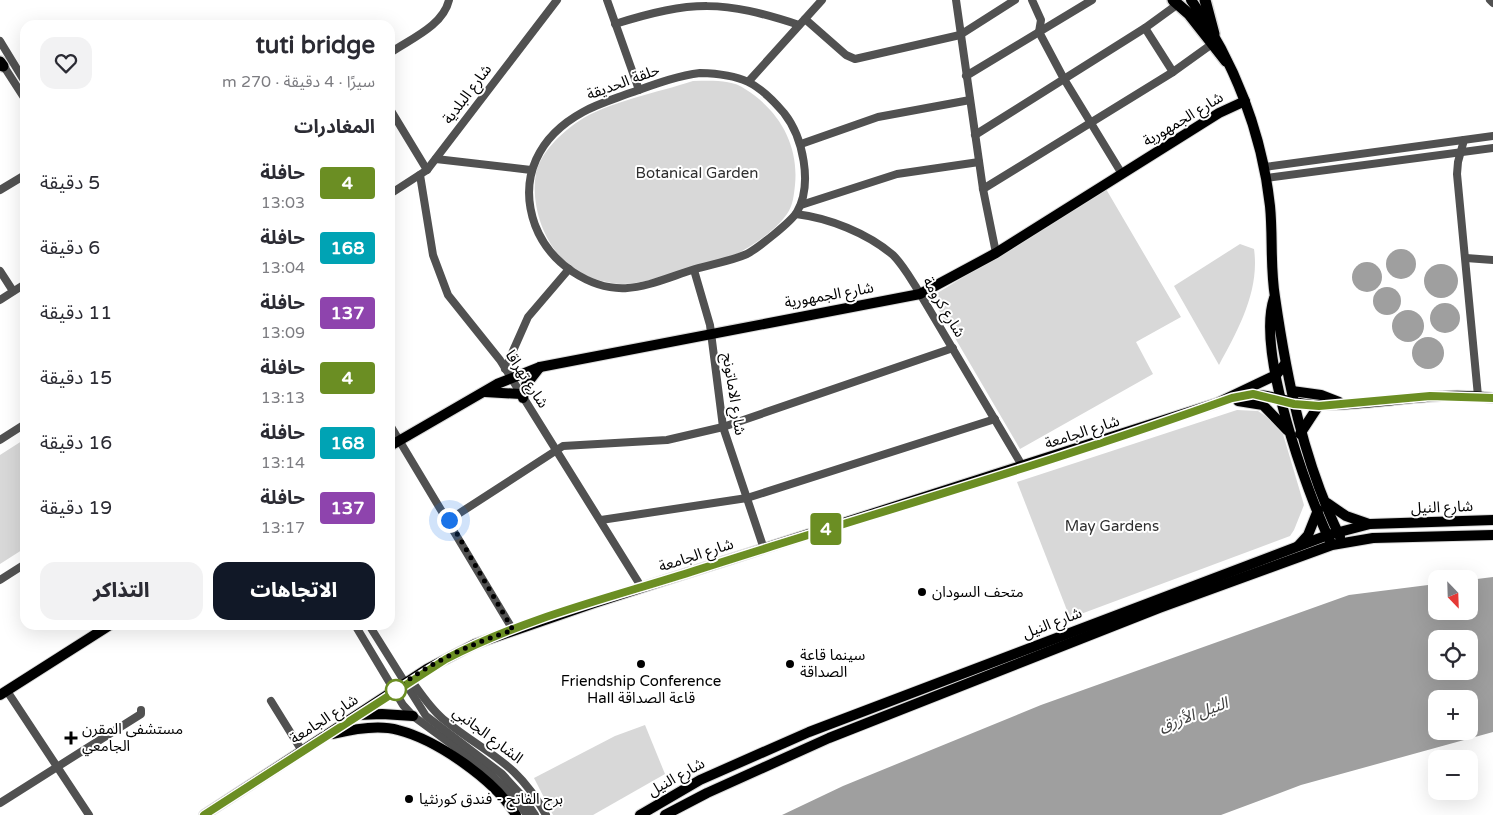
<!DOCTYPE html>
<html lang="ar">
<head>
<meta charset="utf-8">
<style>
	body { margin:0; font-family:"Varela Round","Noto Sans Arabic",sans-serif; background:#f2f2f3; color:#2b2b33; direction:rtl; height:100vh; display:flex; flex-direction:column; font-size:19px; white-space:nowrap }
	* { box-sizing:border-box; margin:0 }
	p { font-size:16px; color:#7c7c81 }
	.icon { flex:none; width:28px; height:28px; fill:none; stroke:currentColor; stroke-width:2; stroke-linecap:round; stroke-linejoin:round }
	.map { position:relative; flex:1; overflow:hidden; direction:ltr }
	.panel { position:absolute; left:20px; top:20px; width:375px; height:610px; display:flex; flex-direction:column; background:#fff; border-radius:15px; box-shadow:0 5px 20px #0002; direction:rtl }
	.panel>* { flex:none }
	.badge { padding:0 10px; border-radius:4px; font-size:18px; line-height:32px }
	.needle { width:32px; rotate:157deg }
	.tools { position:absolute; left:1428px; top:570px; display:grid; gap:10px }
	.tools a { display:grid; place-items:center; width:50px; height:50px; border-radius:10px; background:#fff; box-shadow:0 5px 20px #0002; font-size:25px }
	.you { position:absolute; width:25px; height:25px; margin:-12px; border:4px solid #fff; border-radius:50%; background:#1a73e8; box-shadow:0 0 0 8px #1a73e833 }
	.map>.badge { position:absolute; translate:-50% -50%; box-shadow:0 0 0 2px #fff }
	h2 { padding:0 20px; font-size:19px; line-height:45px }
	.round { display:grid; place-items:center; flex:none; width:52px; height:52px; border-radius:15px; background:#f2f2f3 }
	.head { display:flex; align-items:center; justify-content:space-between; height:85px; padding:0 20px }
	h1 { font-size:24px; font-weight:800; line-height:38px }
	.action { display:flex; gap:10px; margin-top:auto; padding:10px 20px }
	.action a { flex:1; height:58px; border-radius:15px; background:#111827; color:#fff; font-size:20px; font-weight:800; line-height:58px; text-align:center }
	.action a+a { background:#f2f2f3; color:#2b2b33 }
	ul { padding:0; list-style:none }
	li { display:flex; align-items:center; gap:15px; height:65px; padding:0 20px }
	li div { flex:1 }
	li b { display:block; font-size:19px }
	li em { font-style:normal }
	li .badge { min-width:55px; font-weight:700; text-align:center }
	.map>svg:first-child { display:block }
	.green { fill:#d8d8d8 }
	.water { fill:#9f9f9f; fill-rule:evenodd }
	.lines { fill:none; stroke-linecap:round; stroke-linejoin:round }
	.major-casing { stroke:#dbdbdb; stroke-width:12 }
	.highway-casing { stroke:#dbdbdb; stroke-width:14 }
	.minor { stroke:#515151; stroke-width:8 }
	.major { stroke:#000; stroke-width:10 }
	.highway { stroke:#000; stroke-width:11 }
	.line-casing { stroke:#fff; stroke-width:11 }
	.line { stroke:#6b8e23; stroke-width:8 }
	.walk { stroke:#000; stroke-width:5; stroke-dasharray:0 9 }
	.poi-dot { fill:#000; stroke:#fff; stroke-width:2 }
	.stop-dot { fill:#fff; stroke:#6b8e23; stroke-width:2.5 }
	.labels { text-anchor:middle; stroke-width:4; stroke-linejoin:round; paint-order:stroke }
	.street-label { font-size:15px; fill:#000; stroke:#fff }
	.park-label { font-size:15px; fill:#2f2f2f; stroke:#fff }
	.poi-label { font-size:15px; fill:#000; stroke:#fff; text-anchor:start }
	.water-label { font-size:16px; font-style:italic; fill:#404040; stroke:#fff }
</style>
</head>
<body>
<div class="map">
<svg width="1493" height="815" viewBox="0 0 1493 815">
	<rect width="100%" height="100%" fill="#fff"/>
	<g class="green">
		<path d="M693 81C710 81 731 79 745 89 779 110 799 145 795 185 794 194 793 206 787 214 775 231 755 244 737 254 707 263 641 289 612 283 599 281 583 276 573 268 545 249 530 206 536 173 541 152 561 133 579 121 607 102 660 92 693 81Z"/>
		<polygon points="1106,189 1181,317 1136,342 1153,374 1020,449 931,297"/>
		<path d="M1240 244 1254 249C1260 291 1238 330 1219 365L1174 286Z"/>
		<polygon points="1237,410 1258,411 1273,421 1283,434 1304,505 1294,530 1290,536 1258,548 1070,618 1017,482"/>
		<polygon points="25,439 25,548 0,564 0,455"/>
		<polygon points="645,725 665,774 593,815 553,815 534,778 615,736"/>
	</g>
	<g class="water">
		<circle cx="1401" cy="264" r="15"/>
		<circle cx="1367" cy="277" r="15"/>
		<circle cx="1441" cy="281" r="17"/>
		<circle cx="1387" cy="301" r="14"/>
		<circle cx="1445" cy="318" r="15"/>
		<circle cx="1408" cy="326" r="16"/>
		<circle cx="1428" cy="353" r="16"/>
		<path d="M1493 577V732L1301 785 1221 815H782L843 786 1041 705 1349 595 1436 584V611H1469V580ZM1436 639H1469V671H1436ZM1436 699H1469V731H1436Z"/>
	</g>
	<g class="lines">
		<defs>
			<g id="major">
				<path d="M1191 0C1234 60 1262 133 1270 206 1273 236 1270 267 1275 297 1287 380 1303 460 1340 537"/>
				<path d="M1274 298C1256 351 1306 490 1330 541"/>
				<polyline points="1292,391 1321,395 1339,402"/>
				<polyline points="485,392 521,394"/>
				<path d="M1243 396C1266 391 1292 405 1318 405 1376 406 1434 390 1493 398"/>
				<polyline points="523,398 526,385 540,367"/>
				<polyline points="1238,401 1263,405 1287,430"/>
				<polyline points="1300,434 1319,405"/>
				<polyline points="390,446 497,384 540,367 920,294 996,253 1219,113 1245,101"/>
				<polyline points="1327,503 1346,516 1369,524"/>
				<polyline points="1298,546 1308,535 1318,510"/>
				<polyline points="0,695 110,625"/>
				<polyline points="358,715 382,714 413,716"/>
				<path d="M333 734C353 729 378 724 398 730 437 740 495 780 516 815"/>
				<polyline points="204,815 427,669 475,644 594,603 1217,403 1276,375 1285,364"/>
				<polyline points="640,815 700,780 809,732 1328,535 1370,524 1493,520"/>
				<polyline points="665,815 707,793 829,738 1159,608 1332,545 1373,538 1493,535"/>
			</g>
			<g id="highway">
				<polyline points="1173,0 1189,14 1226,61"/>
				<polyline points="1205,0 1214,34"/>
				<polyline points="0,62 3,66"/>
			</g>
		</defs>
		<use href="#major" class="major-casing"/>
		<use href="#highway" class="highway-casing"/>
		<g class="minor">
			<polyline points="607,0 639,90"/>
			<polyline points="956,0 983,189 996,253"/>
			<polyline points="1032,0 1041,20 1039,32 1064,79 1122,174"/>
			<polyline points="1490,0 1493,3"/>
			<polyline points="805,19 846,55 855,59 960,35 1015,0"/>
			<path d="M615 24C692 0 723 0 799 25"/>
			<polyline points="1145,28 1173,72"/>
			<polyline points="0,41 25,82"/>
			<path d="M390 53C410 39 443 26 449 0"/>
			<polyline points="1,62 25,99"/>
			<path d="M700 73C741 74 758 82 784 113 803 137 813 184 797 212 791 222 758 248 747 254 731 261 712 264 695 269 648 284 619 302 573 272 555 260 543 246 535 225 518 177 539 136 583 112 597 104 614 99 630 93 653 85 676 76 700 73Z"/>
			<polyline points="966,76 1092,0"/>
			<polyline points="749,81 822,0"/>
			<polyline points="390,109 427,170"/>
			<polyline points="975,135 1145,28 1178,4"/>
			<polyline points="1464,140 1458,162 1457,174 1478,396"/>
			<polyline points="801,144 878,117 970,100"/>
			<polyline points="436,159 531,170"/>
			<polyline points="1265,167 1493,136"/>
			<polyline points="420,175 433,255 448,295 500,360 642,588"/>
			<polyline points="1266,178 1493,148"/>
			<polyline points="983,189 1173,72 1212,44"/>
			<polyline points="0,190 25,175"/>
			<polyline points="390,194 427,170 557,0"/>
			<polyline points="801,205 897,174 979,162"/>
			<path d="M796 214C829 218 867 233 893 255 902 264 909 276 916 287L1023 467"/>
			<polyline points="1466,258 1493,260"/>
			<polyline points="694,270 710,325 723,427 764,549"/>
			<polyline points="0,271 13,291"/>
			<polyline points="0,300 25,284"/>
			<polyline points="505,369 528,317 569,269"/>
			<polyline points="390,425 513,630"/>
			<polyline points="0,440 25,424"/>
			<polyline points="449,520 563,446 667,440 723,427 953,348"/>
			<polyline points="601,520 747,498 995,419"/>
			<polyline points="0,580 25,564"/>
			<polyline points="355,625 403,705 413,716 485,769 512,794 527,815"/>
			<polyline points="369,625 426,716 502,774 523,797 535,815"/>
			<path d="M411 680C421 694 430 708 443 719 487 755 516 760 546 815"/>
			<polyline points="7,691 89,815"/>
			<polyline points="271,701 302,751"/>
			<polyline points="0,803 141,714 141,710"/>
		</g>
		<use href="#major" class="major"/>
		<use href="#highway" class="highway"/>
	</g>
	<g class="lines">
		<defs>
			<path id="line" d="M204 815 446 659C524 618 613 597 697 570 875 513 1057 461 1232 398L1253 394 1294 404 1319 406 1430 396 1493 398"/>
		</defs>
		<use href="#line" class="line-casing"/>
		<use href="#line" class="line"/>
		<path class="walk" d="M396 690C425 664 476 642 513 630L449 520"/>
	</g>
	<g class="poi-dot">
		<circle cx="922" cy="592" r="5"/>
		<circle cx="641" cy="664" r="5"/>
		<circle cx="790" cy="664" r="5"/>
		<path d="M68.5 730.5h5v5h5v5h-5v5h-5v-5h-5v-5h5z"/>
		<circle cx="409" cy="799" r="5"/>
	</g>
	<circle class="stop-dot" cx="396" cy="690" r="10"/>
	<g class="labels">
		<g class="street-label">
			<text transform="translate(623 82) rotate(-20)" y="5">حلقة الحديقة</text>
			<text transform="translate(467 94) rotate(-53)" y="5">شارع البلدية</text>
			<text transform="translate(1183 119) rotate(-31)" y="5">شارع الجمهورية</text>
			<text transform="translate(829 295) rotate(-10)" y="5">شارع الجمهورية</text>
			<text transform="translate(944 307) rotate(59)" y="5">شارع كرومة</text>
			<text transform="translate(527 379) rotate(57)" y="5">شارع تهراقا</text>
			<text transform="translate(734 394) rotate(81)" y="5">شارع الاماتونج</text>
			<text transform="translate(1082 432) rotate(-18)" y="5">شارع الجامعة</text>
			<text transform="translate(1442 507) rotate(-2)" y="5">شارع النيل</text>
			<text transform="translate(696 555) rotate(-18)" y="5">شارع الجامعة</text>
			<text transform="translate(1052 623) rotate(-21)" y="5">شارع النيل</text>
			<text transform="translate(324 719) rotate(-33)" y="5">شارع الجامعة</text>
			<text transform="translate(488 735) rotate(37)" y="5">الشارع الجانبي</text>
			<text transform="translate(676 777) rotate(-29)" y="5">شارع النيل</text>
		</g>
		<g class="park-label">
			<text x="697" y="178">Botanical Garden</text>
			<text x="1112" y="531">May Gardens</text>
		</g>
		<g class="poi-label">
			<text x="932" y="597">متحف السودان</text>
			<text x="800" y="660">سينما قاعة<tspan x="800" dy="17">الصداقة</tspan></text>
			<text x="641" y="686" text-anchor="middle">Friendship Conference<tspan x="641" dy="17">Hall قاعة الصداقة</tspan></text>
			<text x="82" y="734">مستشفى المقرن<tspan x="82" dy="17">الجامعي</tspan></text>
			<text x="419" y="804">برج الفاتح - فندق كورنثيا</text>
		</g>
		<g class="water-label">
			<text transform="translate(1193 714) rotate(-20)" y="6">النيل الأزرق</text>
		</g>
	</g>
</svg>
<div class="tools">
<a><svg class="needle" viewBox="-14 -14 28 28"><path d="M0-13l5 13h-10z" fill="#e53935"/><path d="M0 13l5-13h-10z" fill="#7c7c81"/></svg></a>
<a><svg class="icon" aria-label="locate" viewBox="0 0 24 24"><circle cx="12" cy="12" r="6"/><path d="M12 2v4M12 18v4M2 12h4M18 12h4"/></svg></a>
<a>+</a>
<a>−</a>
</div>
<div class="you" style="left:449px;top:520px"></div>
<b class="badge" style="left:826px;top:529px;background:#6b8e23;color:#fff">4</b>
<section class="panel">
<div class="head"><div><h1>tuti bridge</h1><p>سيرًا · 4 دقيقة · 270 m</p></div><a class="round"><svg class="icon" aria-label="heart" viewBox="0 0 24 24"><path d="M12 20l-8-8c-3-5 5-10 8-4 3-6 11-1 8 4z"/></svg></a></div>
<h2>المغادرات</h2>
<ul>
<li><span class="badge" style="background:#6b8e23;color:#fff">4</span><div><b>حافلة</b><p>13:03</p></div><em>5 دقيقة</em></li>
<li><span class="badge" style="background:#00a3b4;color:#fff">168</span><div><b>حافلة</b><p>13:04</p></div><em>6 دقيقة</em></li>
<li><span class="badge" style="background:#8e44ad;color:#fff">137</span><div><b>حافلة</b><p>13:09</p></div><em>11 دقيقة</em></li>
<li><span class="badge" style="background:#6b8e23;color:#fff">4</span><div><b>حافلة</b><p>13:13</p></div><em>15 دقيقة</em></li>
<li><span class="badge" style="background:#00a3b4;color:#fff">168</span><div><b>حافلة</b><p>13:14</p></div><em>16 دقيقة</em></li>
<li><span class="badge" style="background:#8e44ad;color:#fff">137</span><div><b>حافلة</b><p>13:17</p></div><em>19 دقيقة</em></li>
</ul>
<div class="action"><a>الاتجاهات</a><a>التذاكر</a></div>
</section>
</div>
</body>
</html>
